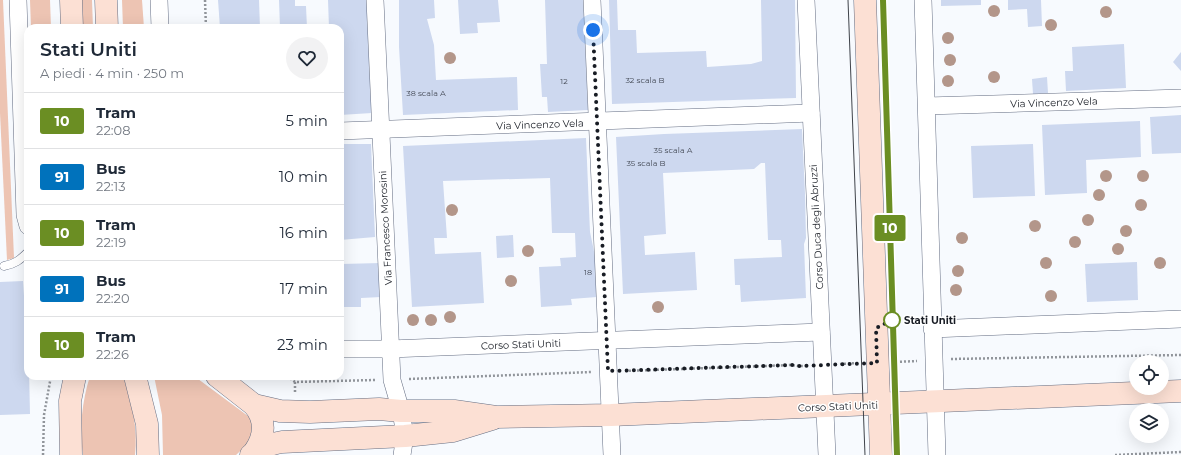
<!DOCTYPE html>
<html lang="it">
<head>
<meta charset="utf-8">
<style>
	body { margin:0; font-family:Montserrat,sans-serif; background:#f2f2f3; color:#1f2937; height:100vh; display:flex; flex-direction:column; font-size:15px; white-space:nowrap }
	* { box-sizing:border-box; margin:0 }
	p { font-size:13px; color:#747a83 }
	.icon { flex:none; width:22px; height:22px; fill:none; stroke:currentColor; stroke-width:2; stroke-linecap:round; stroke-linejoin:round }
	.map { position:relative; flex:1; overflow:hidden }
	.side { position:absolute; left:24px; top:24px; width:320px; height:356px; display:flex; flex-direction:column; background:#fff; border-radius:12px; box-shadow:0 4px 16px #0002 }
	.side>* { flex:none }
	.badge { padding:0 8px; border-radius:3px; font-size:14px; line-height:26px }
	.buttons { position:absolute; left:1129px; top:355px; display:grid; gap:8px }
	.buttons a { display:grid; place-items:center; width:40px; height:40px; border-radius:50%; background:#fff; box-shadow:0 4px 16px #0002; font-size:20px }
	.you { position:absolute; width:20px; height:20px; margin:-10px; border:3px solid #fff; border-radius:50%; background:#1a73e8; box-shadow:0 0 0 6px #1a73e833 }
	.map>.badge { position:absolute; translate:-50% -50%; box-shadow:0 0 0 2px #fff }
	.round { display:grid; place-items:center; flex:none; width:42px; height:42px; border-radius:21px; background:#f2f2f3 }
	.summary { display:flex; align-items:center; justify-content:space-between; height:68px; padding:0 16px }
	h1 { font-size:19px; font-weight:600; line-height:30px }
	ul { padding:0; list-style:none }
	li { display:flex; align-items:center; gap:12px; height:56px; padding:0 16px; border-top:1px solid #e0e1e3 }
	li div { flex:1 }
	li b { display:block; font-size:15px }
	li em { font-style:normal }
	li .badge { min-width:44px; font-weight:700; text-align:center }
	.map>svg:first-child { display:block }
	.green { fill:#edc4b3 }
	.building { fill:#cdd8ef }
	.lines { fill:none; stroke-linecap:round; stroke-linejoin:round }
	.lane-casing { stroke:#656e83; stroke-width:9 }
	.street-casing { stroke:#656e83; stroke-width:18 }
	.secondary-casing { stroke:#656e83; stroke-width:23 }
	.path { stroke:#91959b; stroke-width:2.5; stroke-dasharray:2 2; stroke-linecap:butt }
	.lane { stroke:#fff; stroke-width:8 }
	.street { stroke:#fff; stroke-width:17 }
	.secondary { stroke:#fce0d4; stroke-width:22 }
	.tram { stroke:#3f434a; stroke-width:1 }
	.tree { fill:#b3968a }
	.line-casing { stroke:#fff; stroke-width:9 }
	.line { stroke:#6b8e23; stroke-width:6 }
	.walk { stroke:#181c24; stroke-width:4; stroke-dasharray:0 7.2 }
	.stop-dot { fill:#fff; stroke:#6b8e23; stroke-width:2 }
	.labels { text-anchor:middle; stroke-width:3; stroke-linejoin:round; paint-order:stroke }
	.number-label { font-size:8px; fill:#454b57 }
	.street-label { font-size:10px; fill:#181c24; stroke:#fff }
	.stop-label { font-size:10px; font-weight:bold; fill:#181c24; stroke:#fff; text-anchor:start }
</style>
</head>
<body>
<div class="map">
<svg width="1181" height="455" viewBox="0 0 1181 455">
	<rect width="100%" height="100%" fill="#f7fafe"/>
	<g class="green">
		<polygon points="0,0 3,0 14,258 7,260 0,113"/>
		<polygon points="30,0 50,0 51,28 31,28"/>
		<polygon points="79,0 92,0 93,28 80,28"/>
		<polygon points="122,0 142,0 144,28 123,28"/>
		<path d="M90 376H123C132 401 138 429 135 455H83C79 429 82 401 90 376Z"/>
		<polygon points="154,376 194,376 248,416 253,422 250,442 236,455 163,455 162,415"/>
	</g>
	<g class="building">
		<polygon points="218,0 259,0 260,28 220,28"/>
		<polygon points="279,0 295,0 295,6 306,6 307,28 280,28"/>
		<polygon points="328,0 367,0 372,113 340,115 340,28 329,28"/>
		<polygon points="399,0 434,0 435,18 427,19 434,45 436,80 517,77 518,110 403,115 399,47"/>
		<polygon points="458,0 498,0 500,22 477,23 478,33 460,34"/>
		<polygon points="545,0 583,0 588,110 548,112 547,97 542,97 540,64 547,64"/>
		<polygon points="609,0 617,0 618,30 636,30 637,53 706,51 707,67 751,64 762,61 761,0 795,0 796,98 612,104"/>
		<polygon points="941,0 981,0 981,5 941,6"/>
		<polygon points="1008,0 1041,0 1042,26 1028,27 1027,9 1008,10"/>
		<polygon points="1124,44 1126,88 1066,91 1065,71 1073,71 1072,47"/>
		<polygon points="1181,52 1181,71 1173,62"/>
		<polygon points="1047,77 1048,93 1033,94 1032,79"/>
		<polygon points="1181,115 1181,153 1152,154 1150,117"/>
		<polygon points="1140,121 1141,157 1086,160 1087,193 1045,195 1042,125"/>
		<polygon points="802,129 805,194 806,238 804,244 806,298 741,302 740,285 735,285 734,259 782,257 781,240 768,240 765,163 761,163 754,169 663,173 666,234 644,236 645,255 695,252 697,290 623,294 616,137 664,134"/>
		<polygon points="586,138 590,232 595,256 597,297 571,299 572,305 541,307 539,267 561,266 560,258 576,257 575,233 552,233 550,178 443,181 447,238 434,238 435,254 481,252 484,303 412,307 403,146"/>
		<polygon points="340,144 371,144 375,237 340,240"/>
		<polygon points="1033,144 1035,196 973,198 971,146"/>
		<polygon points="513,235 514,257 497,258 496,236"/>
		<polygon points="1137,262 1138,300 1087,302 1085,264"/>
		<polygon points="381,263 381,297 361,298 361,307 342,307 341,264"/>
		<polygon points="23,281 26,325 28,325 30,414 0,415 0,282"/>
	</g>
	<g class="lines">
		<defs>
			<path id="lane" d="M4 266C15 264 20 260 28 252"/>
			<g id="street">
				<polyline points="18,0 25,215 28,226"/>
				<polyline points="159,0 160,28"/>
				<polyline points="375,0 392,380 401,411 405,436 402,455"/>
				<polyline points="592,0 612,455"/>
				<polyline points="806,0 827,455"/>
				<polyline points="923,0 937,455"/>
				<polyline points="927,106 1181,98"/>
				<polyline points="340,131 811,113"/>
				<polyline points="932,329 1181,319"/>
				<polyline points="340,349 390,349 821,332"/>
			</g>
			<g id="secondary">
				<polyline points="71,0 72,28"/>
				<polyline points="106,0 107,28"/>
				<polyline points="865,0 881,455"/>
				<polyline points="135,376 147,424 148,455"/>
				<polyline points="217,376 254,405 280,411 310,412 379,409 401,411 454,411 496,417 611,415 1181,391"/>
				<path d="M254 405C266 419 265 436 255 451"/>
				<polyline points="71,455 70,401 75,376"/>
				<path d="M251 455C260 447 270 444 282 442L405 436 453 431 492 419"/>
			</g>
		</defs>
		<use href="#lane" class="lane-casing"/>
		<use href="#street" class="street-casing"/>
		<use href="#secondary" class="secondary-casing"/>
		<g class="path">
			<polyline points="205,0 206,28"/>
			<polyline points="951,359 1181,355"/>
			<polyline points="896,362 917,361"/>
			<polyline points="840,364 859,363"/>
			<polyline points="625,371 792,365 798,366 805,366"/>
			<polyline points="287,376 295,382 376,380"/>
			<polyline points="409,379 592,372"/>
			<polyline points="295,382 295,392"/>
			<polyline points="43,455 44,415 51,376"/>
			<polyline points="1115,455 1181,452"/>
		</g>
		<use href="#lane" class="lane"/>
		<use href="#street" class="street"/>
		<use href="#secondary" class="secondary"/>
		<g class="tram">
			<polyline points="848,0 865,455"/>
			<polyline points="883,0 897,455"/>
		</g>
	</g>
	<g class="tree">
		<circle cx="994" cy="11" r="6"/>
		<circle cx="1106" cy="12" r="6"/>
		<circle cx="1051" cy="25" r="6"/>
		<circle cx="948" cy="38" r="6"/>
		<circle cx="450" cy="58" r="6"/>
		<circle cx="950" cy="60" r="6"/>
		<circle cx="994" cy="77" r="6"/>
		<circle cx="948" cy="81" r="6"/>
		<circle cx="1106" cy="176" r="6"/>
		<circle cx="1143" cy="176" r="6"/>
		<circle cx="1099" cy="195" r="6"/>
		<circle cx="1141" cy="205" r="6"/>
		<circle cx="452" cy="210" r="6"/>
		<circle cx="1088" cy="220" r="6"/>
		<circle cx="1035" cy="226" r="6"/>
		<circle cx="1126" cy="231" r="6"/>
		<circle cx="962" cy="238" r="6"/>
		<circle cx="1075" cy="242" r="6"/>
		<circle cx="1118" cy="249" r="6"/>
		<circle cx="528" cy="251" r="6"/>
		<circle cx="1046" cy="263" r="6"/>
		<circle cx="1160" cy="263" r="6"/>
		<circle cx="958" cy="271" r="6"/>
		<circle cx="511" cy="281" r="6"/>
		<circle cx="956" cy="290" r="6"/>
		<circle cx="1051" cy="296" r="6"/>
		<circle cx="658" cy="307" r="6"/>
		<circle cx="450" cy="317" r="6"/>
		<circle cx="413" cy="320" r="6"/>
		<circle cx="431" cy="320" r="6"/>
	</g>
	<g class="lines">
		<defs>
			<polyline id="line" points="883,0 897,455"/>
		</defs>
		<use href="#line" class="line-casing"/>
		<use href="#line" class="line"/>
		<polyline class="walk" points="593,30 608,371 792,365 798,366 877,363 876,328 892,320"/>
	</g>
	<circle class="stop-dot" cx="892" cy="320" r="8"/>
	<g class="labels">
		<g class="number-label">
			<text x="645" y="83">32 scala B</text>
			<text x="564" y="84">12</text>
			<text x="426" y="96">38 scala A</text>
			<text x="673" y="153">35 scala A</text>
			<text x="646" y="166">35 scala B</text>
			<text x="588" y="275">18</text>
		</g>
		<g class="street-label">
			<text transform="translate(1054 102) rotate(-2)" y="4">Via Vincenzo Vela</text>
			<text transform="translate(540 124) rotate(-2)" y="4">Via Vincenzo Vela</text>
			<text transform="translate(816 227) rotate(-93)" y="4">Corso Duca degli Abruzzi</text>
			<text transform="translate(385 228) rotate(-93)" y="4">Via Francesco Morosini</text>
			<text transform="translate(521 344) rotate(-2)" y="4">Corso Stati Uniti</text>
			<text transform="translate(838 406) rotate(-2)" y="4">Corso Stati Uniti</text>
		</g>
		<g class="stop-label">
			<text x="904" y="324">Stati Uniti</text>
		</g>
	</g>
</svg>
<div class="buttons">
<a><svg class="icon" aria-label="locate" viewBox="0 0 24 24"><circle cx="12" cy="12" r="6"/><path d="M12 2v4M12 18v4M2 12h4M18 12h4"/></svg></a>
<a><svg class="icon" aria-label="layers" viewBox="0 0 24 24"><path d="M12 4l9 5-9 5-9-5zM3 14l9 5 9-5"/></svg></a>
</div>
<div class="you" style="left:593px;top:30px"></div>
<b class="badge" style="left:890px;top:228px;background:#6b8e23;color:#fff">10</b>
<section class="side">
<div class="summary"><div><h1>Stati Uniti</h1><p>A piedi · 4 min · 250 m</p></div><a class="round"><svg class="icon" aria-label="heart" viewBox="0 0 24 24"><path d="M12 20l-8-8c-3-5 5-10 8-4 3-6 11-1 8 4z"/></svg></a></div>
<ul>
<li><span class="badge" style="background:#6b8e23;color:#fff">10</span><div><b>Tram</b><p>22:08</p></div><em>5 min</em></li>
<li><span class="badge" style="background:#0072bc;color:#fff">91</span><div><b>Bus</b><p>22:13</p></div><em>10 min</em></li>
<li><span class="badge" style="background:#6b8e23;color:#fff">10</span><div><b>Tram</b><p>22:19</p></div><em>16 min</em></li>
<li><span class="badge" style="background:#0072bc;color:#fff">91</span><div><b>Bus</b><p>22:20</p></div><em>17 min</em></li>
<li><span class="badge" style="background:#6b8e23;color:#fff">10</span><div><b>Tram</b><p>22:26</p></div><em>23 min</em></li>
</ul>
</section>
</div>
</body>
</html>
